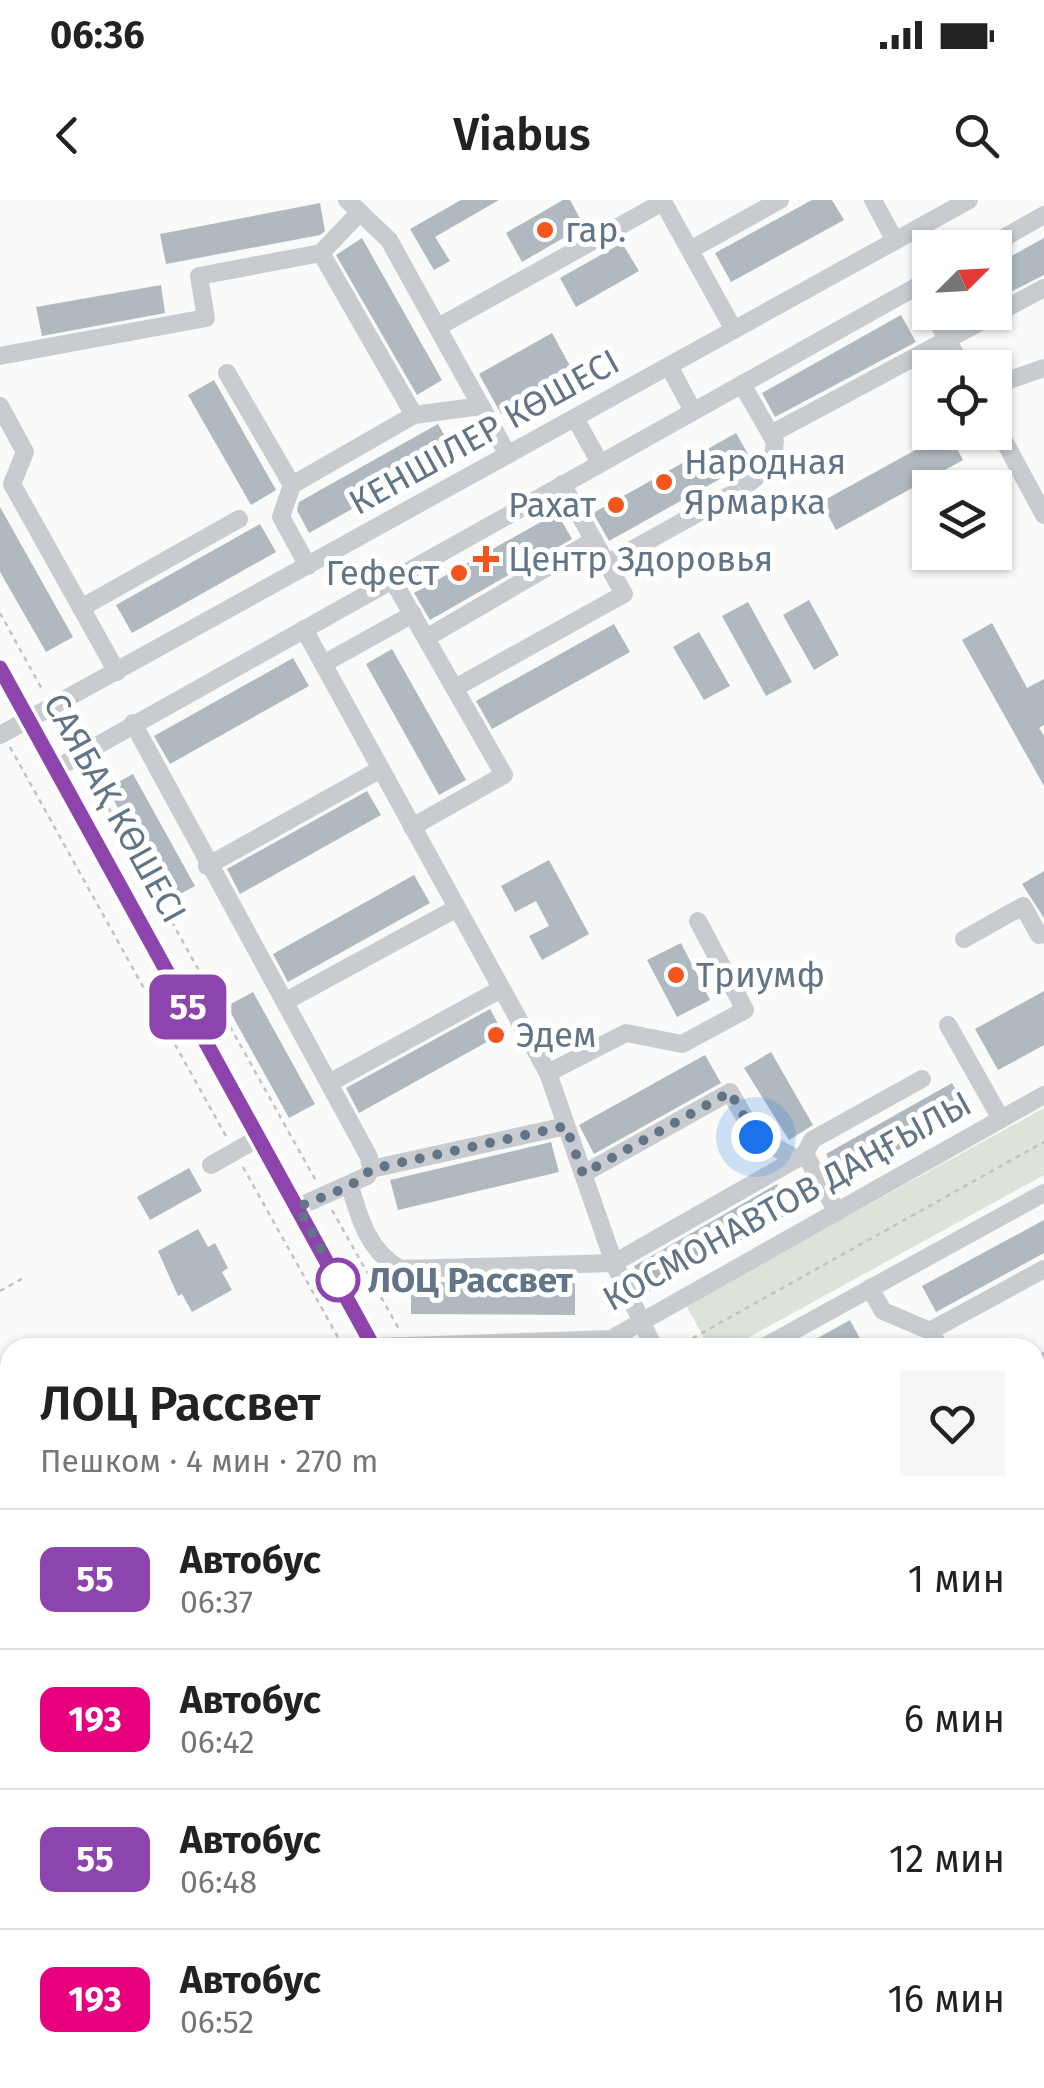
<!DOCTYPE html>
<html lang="ru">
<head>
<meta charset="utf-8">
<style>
	body { margin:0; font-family:"Fira Sans",sans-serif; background:#f6f6f6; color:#222; height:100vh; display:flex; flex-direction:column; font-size:38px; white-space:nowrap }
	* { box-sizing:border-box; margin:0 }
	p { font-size:32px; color:#767676 }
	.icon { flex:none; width:55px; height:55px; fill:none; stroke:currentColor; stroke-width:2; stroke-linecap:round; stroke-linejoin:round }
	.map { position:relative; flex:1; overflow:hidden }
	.details { position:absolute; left:0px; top:1138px; width:1045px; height:752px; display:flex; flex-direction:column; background:#fff; border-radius:30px 30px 0 0; box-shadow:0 2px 8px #0004 }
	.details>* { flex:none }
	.badge { padding:0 20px; border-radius:15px; font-size:35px; line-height:65px }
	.needle { width:65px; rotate:66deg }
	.fabs { position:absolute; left:912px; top:30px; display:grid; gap:20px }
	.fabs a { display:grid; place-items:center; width:100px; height:100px; border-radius:0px; background:#fff; box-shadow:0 2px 8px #0004; font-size:50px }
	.you { position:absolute; width:50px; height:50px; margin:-25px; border:8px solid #fff; border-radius:50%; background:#1a73e8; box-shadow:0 0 0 15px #1a73e833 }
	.map>.badge { position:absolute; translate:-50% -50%; box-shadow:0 0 0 5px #fff }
	.round { display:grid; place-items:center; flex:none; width:105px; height:105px; border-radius:0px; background:#f6f6f6 }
	.headline { display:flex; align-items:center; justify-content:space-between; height:170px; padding:0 40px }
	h1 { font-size:48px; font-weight:600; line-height:75px }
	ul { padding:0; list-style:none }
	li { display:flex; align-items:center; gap:30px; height:140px; padding:0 40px; border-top:2px solid #e0e0e0 }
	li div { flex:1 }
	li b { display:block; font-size:38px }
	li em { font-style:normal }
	li .badge { min-width:110px; font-weight:700; text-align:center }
	.status { display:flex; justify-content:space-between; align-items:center; height:70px; padding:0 50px; background:#fff; direction:ltr }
	.status svg { height:28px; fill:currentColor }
	header { display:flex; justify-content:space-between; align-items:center; height:130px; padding:0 40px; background:#fff; font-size:45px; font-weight:600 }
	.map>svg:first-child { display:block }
	.green { fill:#dce3d8 }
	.building { fill:#b0b9c0 }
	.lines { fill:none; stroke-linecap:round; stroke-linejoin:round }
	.path { stroke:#c1c4c6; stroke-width:2.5; stroke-dasharray:5 5; stroke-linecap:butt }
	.minor { stroke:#c8ccd0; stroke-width:18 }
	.line-casing { stroke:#fff; stroke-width:22 }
	.line { stroke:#8e44ad; stroke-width:15 }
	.walk { stroke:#627586; stroke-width:10; stroke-dasharray:0 18 }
	.poi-dot { fill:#f4551e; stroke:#fff; stroke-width:4 }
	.stop-dot { fill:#fff; stroke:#8e44ad; stroke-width:5 }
	.labels { text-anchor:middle; stroke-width:10; stroke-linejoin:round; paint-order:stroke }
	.poi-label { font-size:35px; fill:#627586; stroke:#fff; text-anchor:start }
	.street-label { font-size:35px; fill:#627586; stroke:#fff }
	.stop-label { font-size:35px; font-weight:bold; fill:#627586; stroke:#fff; text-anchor:start }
</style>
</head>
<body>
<div class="status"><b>06:36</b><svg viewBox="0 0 49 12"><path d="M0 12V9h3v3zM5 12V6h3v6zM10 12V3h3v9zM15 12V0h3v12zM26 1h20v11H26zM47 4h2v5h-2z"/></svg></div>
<header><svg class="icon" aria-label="back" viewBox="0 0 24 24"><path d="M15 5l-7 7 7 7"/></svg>Viabus<svg class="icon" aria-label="search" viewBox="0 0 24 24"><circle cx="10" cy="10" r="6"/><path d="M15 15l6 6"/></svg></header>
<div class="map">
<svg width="1044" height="1888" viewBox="0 0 1044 1888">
	<rect width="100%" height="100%" fill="#fafaf8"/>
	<polygon class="green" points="1044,908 1044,975 731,1147 709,1147 686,1105"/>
	<g class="building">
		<polygon points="461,0 499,0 435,37 450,61 434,70 410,29"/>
		<polygon points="563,0 570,0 584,26 522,62 506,33"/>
		<polygon points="812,0 832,0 844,20 731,82 715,53"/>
		<polygon points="320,3 325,31 320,35 166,64 160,34"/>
		<polygon points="362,38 442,180 417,195 336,55"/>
		<polygon points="1044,38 1044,75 995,100 995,65"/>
		<polygon points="622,43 639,71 576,107 560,78"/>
		<polygon points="161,85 165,113 42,136 36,107"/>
		<polygon points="901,115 916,142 775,217 762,193"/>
		<polygon points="552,133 574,173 501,214 479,174"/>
		<polygon points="214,180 276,290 251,305 188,195"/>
		<polygon points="438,224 454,252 309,333 297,310 299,302"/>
		<polygon points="948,232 963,260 836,330 821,302"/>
		<polygon points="736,233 752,261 609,341 593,313"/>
		<polygon points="0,307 73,437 46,452 0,372"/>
		<polygon points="557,313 572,339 430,420 414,393"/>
		<polygon points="260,324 276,352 132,433 116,405"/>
		<polygon points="809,400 839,455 814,470 783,415"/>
		<polygon points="748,402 792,482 766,496 722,416"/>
		<polygon points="992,423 1027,488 1044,479 1044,525 1039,528 1044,536 1044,586 962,440"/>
		<polygon points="614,424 630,452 492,529 476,501"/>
		<polygon points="699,432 730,486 704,500 673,447"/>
		<polygon points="392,449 466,580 439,595 366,464"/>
		<polygon points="293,458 309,486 170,564 154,536"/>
		<polygon points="133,574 195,686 169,700 107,588"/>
		<polygon points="367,591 381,615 240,694 227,669"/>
		<polygon points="549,660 589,734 542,760 529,736 549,726 536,701 515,712 501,686"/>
		<polygon points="1044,671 1044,718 1022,684"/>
		<polygon points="414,675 430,703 288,782 273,754"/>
		<polygon points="681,743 710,800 677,817 647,760"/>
		<polygon points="1044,791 1044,845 998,870 975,829"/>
		<polygon points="253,792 315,904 289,918 227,806"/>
		<polygon points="490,809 503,833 359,913 346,888"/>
		<polygon points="771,852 813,925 789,940 744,868"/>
		<polygon points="705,855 721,883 594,954 579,925"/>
		<polygon points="952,883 968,911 841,982 826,954"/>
		<polygon points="551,942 559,972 398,1010 390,980"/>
		<polygon points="189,968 202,991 150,1020 137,997"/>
		<polygon points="777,984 792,1012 648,1092 634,1066"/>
		<polygon points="1044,1020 1044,1053 936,1112 922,1086"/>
		<polygon points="198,1029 208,1047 215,1043 228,1068 222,1072 232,1090 192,1112 182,1094 178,1096 158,1051"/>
		<polygon points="411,1082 575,1083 575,1115 411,1114"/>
		<polygon points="850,1120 865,1148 800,1148"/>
	</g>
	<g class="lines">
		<g class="path">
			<polyline points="0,413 43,491"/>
			<polyline points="60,520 70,540"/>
			<polyline points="10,547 227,938"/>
			<polyline points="89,573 316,981"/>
			<polyline points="243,967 344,1148"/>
			<polyline points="332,1010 399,1129"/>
			<polyline points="0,1091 25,1077"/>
			<polyline points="675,1148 1044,942"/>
			<polyline points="758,1880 762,1888"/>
			<polyline points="819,1880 823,1888"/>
			<polyline points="831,1888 845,1880"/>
		</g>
		<g class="minor">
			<polyline points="347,0 389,40 508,255"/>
			<polyline points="662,0 734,130"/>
			<polyline points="873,0 895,41"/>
			<polyline points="986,48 1044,15"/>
			<polyline points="690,50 780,0"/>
			<polyline points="321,53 360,12"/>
			<polyline points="932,112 963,168"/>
			<polyline points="438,127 663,2"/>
			<polyline points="0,156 206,118 199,76 321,53 414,215 292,285 227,173"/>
			<polyline points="669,166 693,211"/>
			<polyline points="995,185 1044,168"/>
			<polyline points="0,206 25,252 12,284 117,472"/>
			<polyline points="414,215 481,206"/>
			<polyline points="575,218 600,263"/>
			<polyline points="995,224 1044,315"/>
			<polyline points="771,234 1044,88"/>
			<polyline points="292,285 281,317 308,366"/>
			<polyline points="608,363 743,288 772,264 775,242 742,184"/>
			<polyline points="392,379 504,575 412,627"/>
			<polyline points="81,408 239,319"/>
			<polyline points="304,429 548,873 614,1063 654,1148"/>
			<polyline points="426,438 594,340"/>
			<polyline points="323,464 413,414"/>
			<polyline points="0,468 375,1148"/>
			<polyline points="455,488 624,394 562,284"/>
			<polyline points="133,523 369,957 371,969 367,976 298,1007"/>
			<polyline points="0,535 969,0"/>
			<polyline points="57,568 930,79"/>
			<polyline points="207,666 381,569"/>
			<polyline points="964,739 1023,706 1039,735 1044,734"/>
			<polyline points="286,801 457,708"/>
			<polyline points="948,825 1001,919"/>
			<polyline points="548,873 626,833 682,844 745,810 698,721"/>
			<polyline points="331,882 501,789"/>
			<polyline points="805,954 837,1012"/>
			<polyline points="211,965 260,937"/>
			<polyline points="371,969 566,926"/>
			<polyline points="583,974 730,892 756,937 797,959"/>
			<path d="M350 986C360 1020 368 1050 400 1069L614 1063 805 954 812 940 922 879"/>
			<polyline points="870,1088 883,1111 930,1131 940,1148"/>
			<polyline points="930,1131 1044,1069"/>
			<polyline points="374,1147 611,1139 1044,895"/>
			<polyline points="762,1148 1044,993"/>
			<polyline points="1035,1167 1044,1161"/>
			<polyline points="1035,1286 1044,1298"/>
			<polyline points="0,1374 10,1474"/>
			<polyline points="0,1875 10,1876"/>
			<polyline points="124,1880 129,1888"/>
			<polyline points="785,1880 790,1888"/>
			<polyline points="1015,1888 1029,1880"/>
		</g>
	</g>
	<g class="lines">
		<defs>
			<polyline id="line" points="0,468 374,1148"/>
		</defs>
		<use href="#line" class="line-casing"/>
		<use href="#line" class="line"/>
		<polyline class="walk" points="338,1080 298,1007 350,986 372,969 566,926 583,974 730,892 756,937"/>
	</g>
	<g class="poi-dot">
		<circle cx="545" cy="30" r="10"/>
		<circle cx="664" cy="282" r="10"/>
		<circle cx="616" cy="305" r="10"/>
		<path d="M481 344h10v10h10v10h-10v10h-10v-10h-10v-10h10z"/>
		<circle cx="459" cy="373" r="10"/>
		<circle cx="676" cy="775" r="10"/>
		<circle cx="496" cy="835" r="10"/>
	</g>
	<circle class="stop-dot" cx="338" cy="1080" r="20"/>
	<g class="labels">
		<g class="poi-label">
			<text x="565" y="42">гар.</text>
			<text x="684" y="274">Народная<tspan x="684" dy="40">Ярмарка</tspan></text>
			<text x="596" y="317" text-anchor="end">Рахат</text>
			<text x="508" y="371">Центр Здоровья</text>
			<text x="439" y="385" text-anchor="end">Гефест</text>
			<text x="696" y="787">Триумф</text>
			<text x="516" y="847">Эдем</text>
		</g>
		<g class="street-label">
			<text transform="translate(484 232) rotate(-29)" y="12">КЕНШІЛЕР КӨШЕСІ</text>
			<text transform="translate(115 608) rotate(61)" y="12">САЯБАҚ КӨШЕСІ</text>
			<text transform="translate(787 1001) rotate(-29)" y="12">КОСМОНАВТОВ ДАҢҒЫЛЫ</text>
		</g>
		<g class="stop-label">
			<text x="368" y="1092">ЛОЦ Рассвет</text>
		</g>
	</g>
</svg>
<div class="fabs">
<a><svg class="needle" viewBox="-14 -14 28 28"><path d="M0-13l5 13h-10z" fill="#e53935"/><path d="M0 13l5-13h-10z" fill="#767676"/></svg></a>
<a><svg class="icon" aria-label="locate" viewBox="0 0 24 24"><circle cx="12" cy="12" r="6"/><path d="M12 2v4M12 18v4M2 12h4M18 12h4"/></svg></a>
<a><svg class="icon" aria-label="layers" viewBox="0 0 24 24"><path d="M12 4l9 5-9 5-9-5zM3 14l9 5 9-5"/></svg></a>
</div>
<div class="you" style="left:756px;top:937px"></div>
<b class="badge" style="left:188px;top:807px;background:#8e44ad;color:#fff">55</b>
<section class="details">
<div class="headline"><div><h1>ЛОЦ Рассвет</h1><p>Пешком · 4 мин · 270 m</p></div><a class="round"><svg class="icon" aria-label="heart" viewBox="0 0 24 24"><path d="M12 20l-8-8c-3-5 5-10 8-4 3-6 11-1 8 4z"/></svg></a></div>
<ul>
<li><span class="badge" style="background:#8e44ad;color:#fff">55</span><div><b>Автобус</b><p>06:37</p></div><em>1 мин</em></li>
<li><span class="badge" style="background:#e6007e;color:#fff">193</span><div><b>Автобус</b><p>06:42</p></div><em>6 мин</em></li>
<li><span class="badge" style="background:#8e44ad;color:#fff">55</span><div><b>Автобус</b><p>06:48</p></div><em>12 мин</em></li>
<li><span class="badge" style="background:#e6007e;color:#fff">193</span><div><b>Автобус</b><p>06:52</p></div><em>16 мин</em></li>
</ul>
</section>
</div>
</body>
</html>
